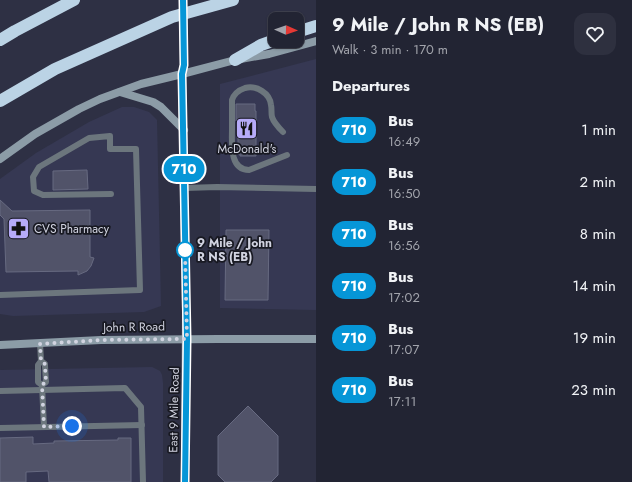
<!DOCTYPE html>
<html lang="en">
<head>
<meta charset="utf-8">
<style>
	body { margin:0; font-family:Jost,sans-serif; background:#2e303f; color:#f1f3f6; height:100vh; display:flex; flex-direction:column; font-size:15px; white-space:nowrap }
	* { box-sizing:border-box; margin:0 }
	p { font-size:13px; color:#a2a4ac }
	.icon { flex:none; width:22px; height:22px; fill:none; stroke:currentColor; stroke-width:2; stroke-linecap:round; stroke-linejoin:round }
	.map { position:relative; flex:1; overflow:hidden }
	.panel { display:flex; flex-direction:column; background:#222433; width:316px }
	.panel>* { flex:none }
	.badge { padding:0 8px; border-radius:13px; font-size:14px; line-height:26px }
	.needle { width:26px; rotate:92deg }
	.buttons { position:absolute; left:268px; top:12px; display:grid; gap:8px }
	.buttons a { display:grid; place-items:center; width:36px; height:36px; border-radius:8px; background:#222433; box-shadow:0 1px 3px #0004,0 0 0 1px #3f414e; font-size:20px }
	.you { position:absolute; width:20px; height:20px; margin:-10px; border:3px solid #fff; border-radius:50%; background:#1a73e8; box-shadow:0 0 0 6px #1a73e833 }
	.map>.badge { position:absolute; translate:-50% -50%; box-shadow:0 0 0 2px #fff }
	h2 { padding:0 16px; font-size:15px; line-height:36px }
	.round { display:grid; place-items:center; flex:none; width:42px; height:42px; border-radius:12px; background:#2e303f }
	.head { display:flex; align-items:center; justify-content:space-between; height:68px; padding:0 16px }
	h1 { font-size:19px; font-weight:700; line-height:30px }
	ul { padding:0; list-style:none }
	li { display:flex; align-items:center; gap:12px; height:52px; padding:0 16px }
	li div { flex:1 }
	li b { display:block; font-size:15px }
	li em { font-style:normal }
	li .badge { min-width:44px; font-weight:700; text-align:center }
	main { display:flex; flex:1; min-height:0 }
	.map>svg:first-child { display:block }
	.built { fill:#363853 }
	.building { fill:#515369; stroke:#676a81 }
	.lines { fill:none; stroke-linecap:round; stroke-linejoin:round }
	.lane { stroke:#6c767d; stroke-width:6 }
	.secondary { stroke:#8c9ca7; stroke-width:8 }
	.highway { stroke:#bbd3e5; stroke-width:12 }
	.secondary-bridge { stroke:#8c9ca7; stroke-width:8 }
	.line-casing { stroke:#fff; stroke-width:9 }
	.line { stroke:#0696d7; stroke-width:6 }
	.walk { stroke:#d1d3e0; stroke-width:4; stroke-dasharray:0 7.2 }
	.stop-dot { fill:#fff; stroke:#0696d7; stroke-width:2 }
	.labels { text-anchor:middle; stroke-width:3.5; stroke-linejoin:round; paint-order:stroke }
	.poi-label { font-size:12px; fill:#d1d3e0; stroke:#181922 }
	.stop-label { font-size:12px; font-weight:bold; fill:#d1d3e0; stroke:#181922; text-anchor:start }
	.street-label { font-size:12px; fill:#d1d3e0; stroke:#181922 }
</style>
</head>
<body>
<main>
<div class="map">
<svg width="316" height="482" viewBox="0 0 316 482">
	<rect width="100%" height="100%" fill="#2e3044"/>
	<g class="built">
		<polygon points="316,59 316,310 220,308 220,84"/>
		<polygon points="122,107 134,107 149,112 157,120 161,306 144,312 13,316 0,314 0,179 36,153 89,122"/>
		<polygon points="152,367 160,371 162,375 163,383 163,482 0,482 0,370"/>
	</g>
	<g class="building">
		<polygon points="236,104 255,104 255,111 256,111 256,156 240,156 240,154 238,154 236,143 238,143 238,121 236,121"/>
		<polygon points="87,170 88,189 53,190 53,171"/>
		<polygon points="0,200 12,211 90,210 90,257 94,258 91,266 87,271 78,275 78,271 6,272 4,219 0,215"/>
		<polygon points="226,230 269,230 268,300 225,300"/>
		<polygon points="248,406 278,436 278,475 271,482 225,482 218,475 218,436"/>
		<polygon points="33,437 33,444 54,443 54,441 118,440 118,438 131,438 131,482 49,482 48,471 26,472 26,482 0,482 0,438"/>
	</g>
	<g class="lines">
		<g class="lane">
			<path d="M283 132C279 128 274 123 272 117 271 113 272 109 271 105 270 93 256 85 245 88 239 90 234 94 232 100 232 110 232 119 232 129 232 143 229 170 249 170L287 155"/>
			<polyline points="185,188 217,187 316,189"/>
			<polyline points="0,295 140,290 136,149 110,149 110,136 89,138 39,167 33,177 34,191 43,195 111,194"/>
			<polyline points="40,343 41,361 45,364 45,366 46,382 42,385 44,427"/>
			<polyline points="41,361 38,365 38,382 42,385"/>
			<polyline points="0,391 125,388 141,407 143,482"/>
			<polyline points="0,428 142,425"/>
		</g>
		<g class="secondary">
			<polyline points="184,65 182,74 186,310 185,482"/>
			<polyline points="120,92 153,102 161,107 184,130"/>
			<polyline points="0,159 35,134 79,109 100,99 141,84 182,74 235,60 269,54 316,41"/>
			<polyline points="0,345 101,340 218,339 316,339"/>
		</g>
		<g class="highway">
			<polyline points="297,32 316,26"/>
			<polyline points="0,40 15,31 74,0"/>
			<polyline points="235,60 261,45 275,40"/>
			<polyline points="0,101 55,69 172,17 233,0"/>
		</g>
		<polyline class="secondary-bridge" points="183,0 184,65"/>
	</g>
	<g class="lines">
		<defs>
			<polyline id="line" points="183,0 184,65 182,74 187,339 185,482"/>
		</defs>
		<use href="#line" class="line-casing"/>
		<use href="#line" class="line"/>
		<polyline class="walk" points="72,426 44,427 42,385 46,382 45,366 45,364 41,361 40,344 101,340 187,339 185,250"/>
	</g>
	<defs>
		<symbol id="restaurant-square" viewBox="-11 -11 22 22"><rect x="-9" y="-9" width="18" height="18" rx="4" fill="#b6abf8" stroke="#181922"/><path d="M-5-6h1v4h1v-4h1v4h1v-4h1v5L-1.5 .5V6h-2V.5L-5-1ZM5-6V6H3V1.5H1.5Q1.5-4 5-6Z" fill="#111"/></symbol>
		<symbol id="pharmacy-square" viewBox="-11 -11 22 22"><rect x="-9" y="-9" width="18" height="18" rx="4" fill="#b6abf8" stroke="#181922"/><path d="M-2-6h4v4h4v4h-4v4h-4v-4h-4v-4h4Z" fill="#111"/></symbol>
	</defs>
	<g fill-rule="evenodd">
		<use href="#restaurant-square" x="234" y="116" width="25" height="25"/>
		<use href="#pharmacy-square" x="6" y="216" width="25" height="25"/>
	</g>
	<circle class="stop-dot" cx="185" cy="250" r="8"/>
	<g class="labels">
		<g class="poi-label">
			<text x="247" y="153">McDonald's</text>
			<text x="34" y="233" text-anchor="start">CVS Pharmacy</text>
		</g>
		<g class="stop-label">
			<text x="197" y="247">9 Mile / John<tspan x="197" dy="14">R NS (EB)</tspan></text>
		</g>
		<g class="street-label">
			<text transform="translate(134 327) rotate(-1)" y="4">John R Road</text>
			<text transform="translate(174 410) rotate(-89)" y="4">East 9 Mile Road</text>
		</g>
	</g>
</svg>
<div class="buttons">
<a><svg class="needle" viewBox="-14 -14 28 28"><path d="M0-13l5 13h-10z" fill="#e53935"/><path d="M0 13l5-13h-10z" fill="#a2a4ac"/></svg></a>
</div>
<div class="you" style="left:72px;top:426px"></div>
<b class="badge" style="left:184px;top:169px;background:#0696d7;color:#fff">710</b>
</div>
<section class="panel">
<div class="head"><div><h1>9 Mile / John R NS (EB)</h1><p>Walk · 3 min · 170 m</p></div><a class="round"><svg class="icon" aria-label="heart" viewBox="0 0 24 24"><path d="M12 20l-8-8c-3-5 5-10 8-4 3-6 11-1 8 4z"/></svg></a></div>
<h2>Departures</h2>
<ul>
<li><span class="badge" style="background:#0696d7;color:#fff">710</span><div><b>Bus</b><p>16:49</p></div><em>1 min</em></li>
<li><span class="badge" style="background:#0696d7;color:#fff">710</span><div><b>Bus</b><p>16:50</p></div><em>2 min</em></li>
<li><span class="badge" style="background:#0696d7;color:#fff">710</span><div><b>Bus</b><p>16:56</p></div><em>8 min</em></li>
<li><span class="badge" style="background:#0696d7;color:#fff">710</span><div><b>Bus</b><p>17:02</p></div><em>14 min</em></li>
<li><span class="badge" style="background:#0696d7;color:#fff">710</span><div><b>Bus</b><p>17:07</p></div><em>19 min</em></li>
<li><span class="badge" style="background:#0696d7;color:#fff">710</span><div><b>Bus</b><p>17:11</p></div><em>23 min</em></li>
</ul>
</section>
</main>
</body>
</html>
